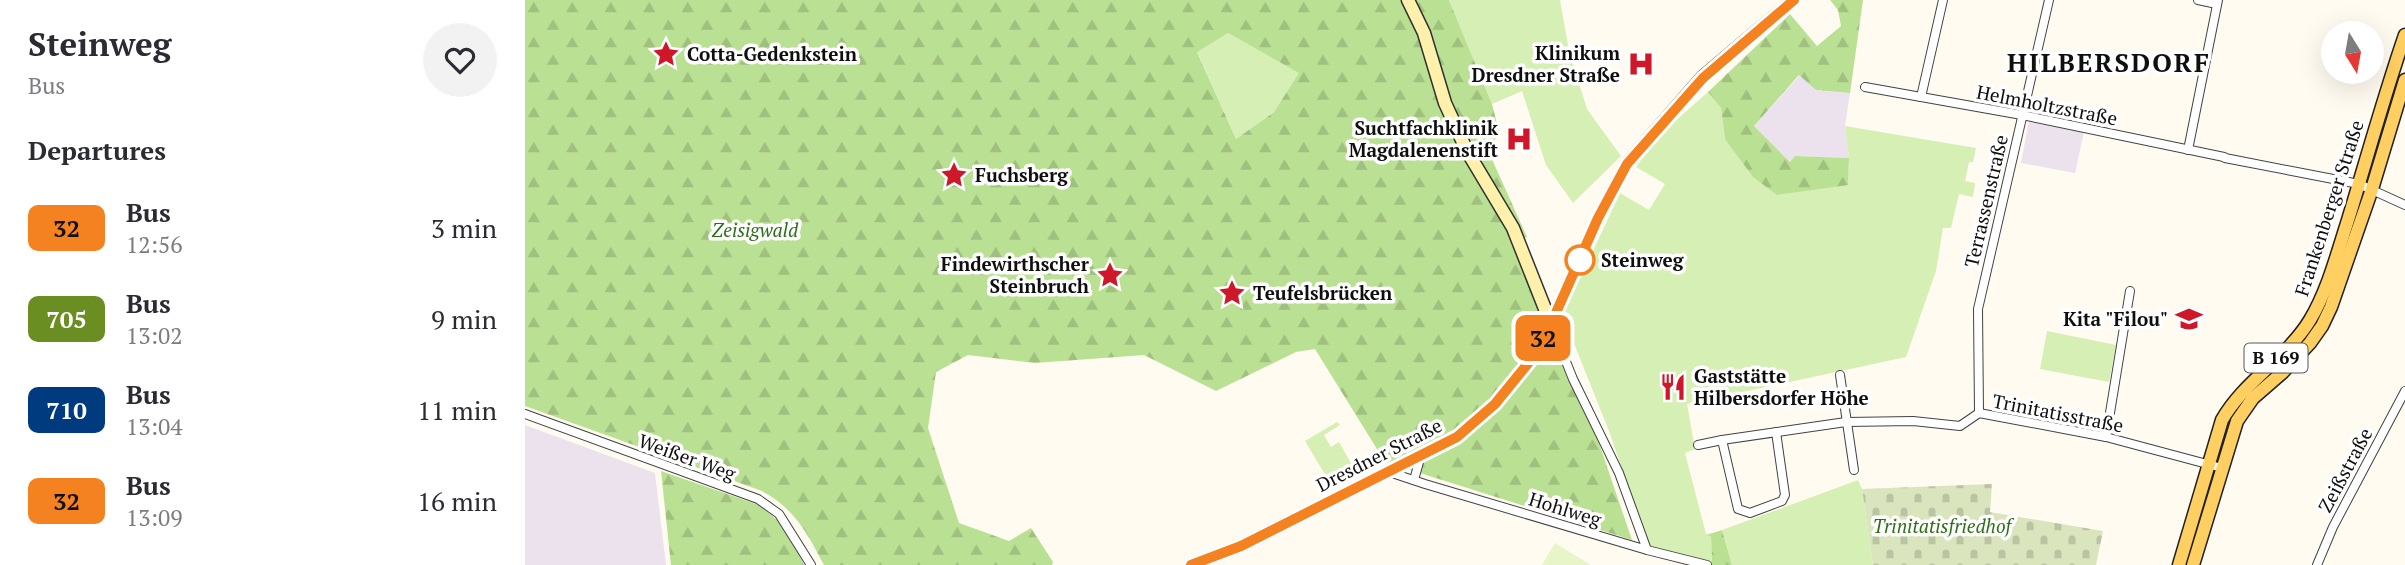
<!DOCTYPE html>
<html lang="en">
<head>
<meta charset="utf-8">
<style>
	body { margin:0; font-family:"PT Serif",serif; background:#f2f2f3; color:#2b2b33; height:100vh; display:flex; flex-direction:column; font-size:26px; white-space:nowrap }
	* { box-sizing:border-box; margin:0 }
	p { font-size:23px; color:#7c7c81 }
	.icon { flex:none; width:38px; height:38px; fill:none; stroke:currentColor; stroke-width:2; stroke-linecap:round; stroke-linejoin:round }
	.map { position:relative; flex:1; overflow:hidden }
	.panel { display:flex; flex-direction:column; background:#fff; width:525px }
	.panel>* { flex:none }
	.badge { padding:0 14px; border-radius:10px; font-size:24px; line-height:46px }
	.needle { width:46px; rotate:169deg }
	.controls { position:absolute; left:1796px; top:21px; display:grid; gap:14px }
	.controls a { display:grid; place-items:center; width:63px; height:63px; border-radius:50%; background:#fff; box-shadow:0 7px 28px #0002; font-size:35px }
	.map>.badge { position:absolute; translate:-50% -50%; box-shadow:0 0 0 4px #fff }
	h2 { padding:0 28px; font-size:26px; line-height:63px }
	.round { display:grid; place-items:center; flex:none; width:74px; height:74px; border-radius:37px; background:#f2f2f3 }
	.summary { display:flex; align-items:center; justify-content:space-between; height:119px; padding:0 28px }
	h1 { font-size:33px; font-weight:600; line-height:52px }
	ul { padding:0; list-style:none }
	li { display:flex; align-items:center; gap:21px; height:91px; padding:0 28px }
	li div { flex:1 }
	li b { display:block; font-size:26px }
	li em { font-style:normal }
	li .badge { min-width:77px; font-weight:700; text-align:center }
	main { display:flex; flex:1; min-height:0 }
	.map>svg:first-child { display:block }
	.industrial { fill:#ece2ee }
	.green { fill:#d6efb5 }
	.forest { fill:url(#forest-firs); fill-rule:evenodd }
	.cemetery { fill:url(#cemetery-stones) }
	.pitch { fill:#e8f5c8 }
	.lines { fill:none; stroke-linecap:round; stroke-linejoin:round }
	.street-casing { stroke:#424242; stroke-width:10 }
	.secondary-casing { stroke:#313131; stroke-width:15 }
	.primary-casing { stroke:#202020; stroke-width:15 }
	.street { stroke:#fff; stroke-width:8 }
	.secondary { stroke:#fff1ac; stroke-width:12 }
	.primary { stroke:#ffd061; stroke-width:12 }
	.line-casing { stroke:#fff; stroke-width:16 }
	.line { stroke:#f58220; stroke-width:10 }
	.stop-dot { fill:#fff; stroke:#f58220; stroke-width:3.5 }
	.labels { text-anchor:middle; stroke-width:7; stroke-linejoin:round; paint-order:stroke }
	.shield { fill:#fff; stroke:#575757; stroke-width:2 }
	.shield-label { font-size:18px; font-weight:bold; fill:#0f0f0f }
	.poi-label { font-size:19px; font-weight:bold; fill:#0f0f0f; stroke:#fff; text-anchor:end }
	.street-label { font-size:19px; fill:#0f0f0f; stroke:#fff }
	.park-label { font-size:19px; font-style:italic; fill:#2e6f17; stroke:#fff }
	.stop-label { font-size:19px; font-weight:bold; fill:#0f0f0f; stroke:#fff; text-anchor:start }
	.district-label { font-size:26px; font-weight:bold; letter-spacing:2px; fill:#0f0f0f; stroke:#fff }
</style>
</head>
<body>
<main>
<section class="panel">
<div class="summary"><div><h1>Steinweg</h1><p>Bus</p></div><a class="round"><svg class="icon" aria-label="heart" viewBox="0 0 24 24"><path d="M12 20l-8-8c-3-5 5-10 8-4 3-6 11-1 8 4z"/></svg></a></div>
<h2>Departures</h2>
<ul>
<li><span class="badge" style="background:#f58220;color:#111">32</span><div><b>Bus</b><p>12:56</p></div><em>3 min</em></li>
<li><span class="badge" style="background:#6b8e23;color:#fff">705</span><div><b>Bus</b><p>13:02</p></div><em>9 min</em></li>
<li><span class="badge" style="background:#003b80;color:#fff">710</span><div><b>Bus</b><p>13:04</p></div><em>11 min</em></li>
<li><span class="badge" style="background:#f58220;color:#111">32</span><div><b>Bus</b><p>13:09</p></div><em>16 min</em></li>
</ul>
</section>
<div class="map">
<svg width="1880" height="565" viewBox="0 0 1880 565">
	<defs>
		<pattern id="forest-firs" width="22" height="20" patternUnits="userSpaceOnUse" patternTransform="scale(1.75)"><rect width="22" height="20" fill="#bae193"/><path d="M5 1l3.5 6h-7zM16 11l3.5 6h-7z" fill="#9fc07e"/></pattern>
		<pattern id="cemetery-stones" width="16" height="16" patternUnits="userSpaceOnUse" patternTransform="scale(1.75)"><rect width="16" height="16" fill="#dae5be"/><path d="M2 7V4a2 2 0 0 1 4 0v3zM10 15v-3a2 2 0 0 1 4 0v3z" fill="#bac3a2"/></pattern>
	</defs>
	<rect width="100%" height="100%" fill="#fffbf1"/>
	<g class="industrial">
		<polygon points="1275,75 1291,90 1325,93 1320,126 1324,158 1271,156 1265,162 1229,126"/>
		<polygon points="1504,120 1559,132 1550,173 1496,163"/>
		<polygon points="0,425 130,473 141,565 0,565"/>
	</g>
	<g class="green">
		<polygon points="924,0 1035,0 1044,51 1062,109 1096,156 1048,203 1021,165 997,91 967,104"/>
		<polygon points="703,33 775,73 749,112 711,139 672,51"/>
		<polygon points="1183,92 1196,108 1200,139 1323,185 1324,158 1320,126 1451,148 1448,162 1444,162 1440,181 1450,183 1448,197 1434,194 1426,228 1418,228 1411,271 1381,357 1162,404 1170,449 1160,453 1181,534 1186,535 1187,562 1125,549 1084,431 1046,336 1034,324 1095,193 1124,210 1140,184 1111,167 1132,137"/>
		<polygon points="1522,331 1591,345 1584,382 1515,369"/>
		<polygon points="812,422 815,425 799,435 806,447 814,442 827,465 824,473 805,483 780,441"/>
		<polygon points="1333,480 1337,489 1348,565 1207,565 1197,530"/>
	</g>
	<g class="forest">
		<path d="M0 0H924L967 104 975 136 961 146 1002 237 987 243 1075 446 1107 540 860 462 790 349 771 352 691 391 619 355 510 363 443 355 411 372 403 428 434 523 484 541 506 528 528 562 527 565H299C282 533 270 509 237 491L0 406ZM703 33 774 73 749 112 711 139 672 52Z"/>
		<polygon points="1305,0 1338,0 1325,93 1291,90 1274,75 1229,126 1265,162 1270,156 1324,158 1323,185 1252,195 1228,177 1200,139 1196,108 1183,92 1265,14 1292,46 1316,26 1313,10"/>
		<polygon points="136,471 234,505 262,528 279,565 146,565"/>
		<polygon points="1197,530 1207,565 1177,565 1187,561 1186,536 1181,535"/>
	</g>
	<polygon class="cemetery" points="1467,484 1465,512 1578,531 1571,565 1348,565 1337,489"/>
	<polygon class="pitch" points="1030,543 1066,565 1017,565"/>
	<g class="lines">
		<defs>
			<g id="street">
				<polyline points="1673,0 1692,4"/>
				<polyline points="1340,87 1497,115 1699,157"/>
				<polyline points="1396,97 1418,0"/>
				<polyline points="1663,150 1693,0"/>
				<polyline points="1700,158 1834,184 1880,205"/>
				<polyline points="1026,324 1048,379 1094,473 1122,550"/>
				<polyline points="1315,375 1329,470"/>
				<polyline points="1454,413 1453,309 1524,0"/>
				<polyline points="0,414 233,499 254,514 286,565"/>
				<polyline points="1581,437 1605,291"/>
				<polyline points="1197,440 1213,509 1225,513 1257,501 1260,495 1251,432"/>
				<polyline points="1173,445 1197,440 1321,422 1388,421 1435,426 1454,413 1581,437 1697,468"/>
				<polyline points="867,469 870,474 900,484 1122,550 1182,565"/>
				<polyline points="889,480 896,455"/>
				<polyline points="1792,565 1808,527 1880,391"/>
			</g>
			<polyline id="secondary" points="883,0 899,33 920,103 942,151 988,228 1026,324"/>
			<g id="primary">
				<polyline points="666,565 716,546 932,437 970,404 1005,361 1026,324 1073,218 1102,164 1178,77 1269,0"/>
				<path d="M1654 565 1697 420C1719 381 1762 358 1785 320 1803 290 1812 254 1823 220 1842 158 1859 96 1880 35"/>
				<polyline points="1668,565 1712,421 1728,398 1758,372 1785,343 1797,326 1806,307 1847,189 1880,80"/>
			</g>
		</defs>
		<use href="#street" class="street-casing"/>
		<use href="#secondary" class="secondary-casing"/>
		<use href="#primary" class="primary-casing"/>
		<use href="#street" class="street"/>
		<use href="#secondary" class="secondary"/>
		<use href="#primary" class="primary"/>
	</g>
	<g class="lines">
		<defs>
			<polyline id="line" points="666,565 716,546 932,437 970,404 1005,361 1026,324 1073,218 1102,164 1178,78 1269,0"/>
		</defs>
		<use href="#line" class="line-casing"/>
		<use href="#line" class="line"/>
	</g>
	<defs>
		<symbol id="sight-bare" viewBox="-9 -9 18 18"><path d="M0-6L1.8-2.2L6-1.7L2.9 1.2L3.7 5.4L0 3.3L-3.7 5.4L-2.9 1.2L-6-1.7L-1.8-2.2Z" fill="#cf172a" stroke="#fff" stroke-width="2.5" paint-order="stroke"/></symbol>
		<symbol id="hospital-bare" viewBox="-9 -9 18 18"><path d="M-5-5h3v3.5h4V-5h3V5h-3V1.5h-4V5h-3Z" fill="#cf172a" stroke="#fff" stroke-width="2.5" paint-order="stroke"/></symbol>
		<symbol id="school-bare" viewBox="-9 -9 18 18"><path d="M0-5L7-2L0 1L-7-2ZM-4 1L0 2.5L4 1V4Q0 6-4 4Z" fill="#cf172a" stroke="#fff" stroke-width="2.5" paint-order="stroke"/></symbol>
		<symbol id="restaurant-bare" viewBox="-9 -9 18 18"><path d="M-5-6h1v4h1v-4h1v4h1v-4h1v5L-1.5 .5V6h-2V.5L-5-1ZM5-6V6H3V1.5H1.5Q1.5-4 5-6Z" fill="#cf172a" stroke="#fff" stroke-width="2.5" paint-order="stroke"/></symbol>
	</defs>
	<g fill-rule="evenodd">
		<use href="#sight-bare" x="122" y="35" width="38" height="38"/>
		<use href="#hospital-bare" x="1097" y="45" width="38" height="38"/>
		<use href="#hospital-bare" x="975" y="120" width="38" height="38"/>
		<use href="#sight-bare" x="410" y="156" width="38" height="38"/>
		<use href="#sight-bare" x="566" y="256" width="38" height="38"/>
		<use href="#sight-bare" x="688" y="274" width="38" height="38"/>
		<use href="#school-bare" x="1645" y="300" width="38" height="38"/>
		<use href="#restaurant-bare" x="1129" y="368" width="38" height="38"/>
	</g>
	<circle class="stop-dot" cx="1055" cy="260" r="14"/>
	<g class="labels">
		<rect class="shield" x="1719.5" y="343.5" width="63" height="29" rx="5"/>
		<g class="shield-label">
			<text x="1751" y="364">B 169</text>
		</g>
		<g class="poi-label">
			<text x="1095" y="60">Klinikum<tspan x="1095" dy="22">Dresdner Straße</tspan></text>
			<text x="162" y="61" text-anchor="start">Cotta-Gedenkstein</text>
			<text x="973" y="135">Suchtfachklinik<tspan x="973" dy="22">Magdalenenstift</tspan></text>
			<text x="450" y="182" text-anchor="start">Fuchsberg</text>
			<text x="564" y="271">Findewirthscher<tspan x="564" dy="22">Steinbruch</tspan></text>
			<text x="728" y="300" text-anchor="start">Teufelsbrücken</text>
			<text x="1643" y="326">Kita "Filou"</text>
			<text x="1169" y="383" text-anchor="start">Gaststätte<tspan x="1169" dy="22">Hilbersdorfer Höhe</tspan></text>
		</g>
		<g class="street-label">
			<text transform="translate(1522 105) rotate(11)" y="7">Helmholtzstraße</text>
			<text transform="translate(1461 201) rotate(-77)" y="7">Terrassenstraße</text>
			<text transform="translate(1804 208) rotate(-72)" y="7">Frankenberger Straße</text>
			<text transform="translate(1533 413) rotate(11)" y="7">Trinitatisstraße</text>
			<text transform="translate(854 455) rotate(-27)" y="7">Dresdner Straße</text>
			<text transform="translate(162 457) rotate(20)" y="7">Weißer Weg</text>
			<text transform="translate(1820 470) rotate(-62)" y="7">Zeißstraße</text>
			<text transform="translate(1040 509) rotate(17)" y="7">Hohlweg</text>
		</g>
		<g class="park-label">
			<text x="230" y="237">Zeisigwald</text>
			<text x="1417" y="533">Trinitatisfriedhof</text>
		</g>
		<g class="stop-label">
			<text x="1076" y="267">Steinweg</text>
		</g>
		<g class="district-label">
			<text x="1584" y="72">HILBERSDORF</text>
		</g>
	</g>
</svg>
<div class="controls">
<a><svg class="needle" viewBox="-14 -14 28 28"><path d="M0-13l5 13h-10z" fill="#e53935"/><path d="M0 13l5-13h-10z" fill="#7c7c81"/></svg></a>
</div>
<b class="badge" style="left:1018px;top:338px;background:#f58220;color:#111">32</b>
</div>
</main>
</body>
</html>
